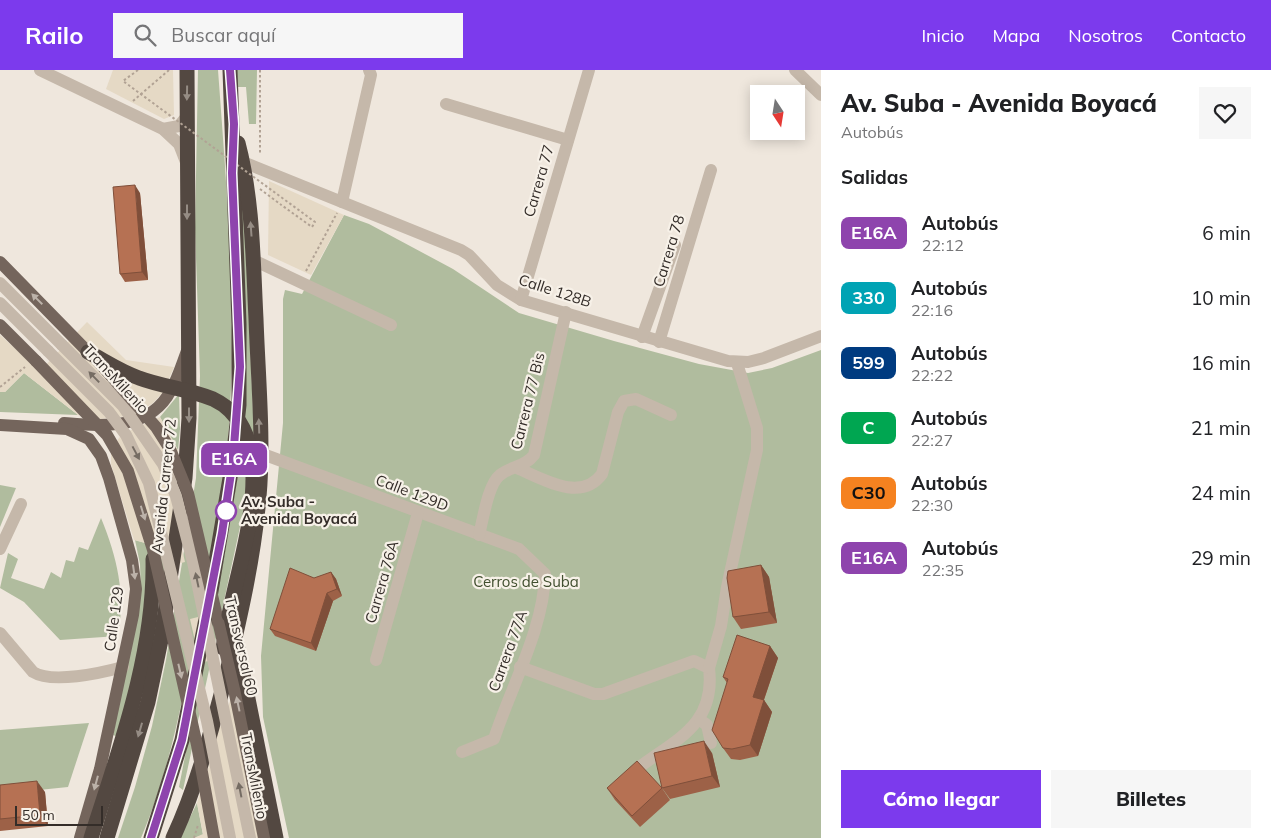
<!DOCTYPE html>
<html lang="es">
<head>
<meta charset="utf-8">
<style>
	body { margin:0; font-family:Mulish,sans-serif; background:#f6f6f6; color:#202124; height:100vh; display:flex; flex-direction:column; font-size:19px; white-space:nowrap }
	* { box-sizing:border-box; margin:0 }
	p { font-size:16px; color:#757577 }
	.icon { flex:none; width:28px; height:28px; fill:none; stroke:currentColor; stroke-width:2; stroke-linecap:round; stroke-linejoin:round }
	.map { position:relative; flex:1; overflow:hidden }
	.side { display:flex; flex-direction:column; background:#fff; width:450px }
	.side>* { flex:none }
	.badge { padding:0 10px; border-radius:8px; font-size:18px; line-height:32px }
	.needle { width:32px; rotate:168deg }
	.controls { position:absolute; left:750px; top:15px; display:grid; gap:10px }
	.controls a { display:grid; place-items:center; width:55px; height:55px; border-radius:0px; background:#fff; box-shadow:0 2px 12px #0003; font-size:25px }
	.scale { position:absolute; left:15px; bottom:12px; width:88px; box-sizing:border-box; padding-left:5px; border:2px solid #342d29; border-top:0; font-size:14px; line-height:18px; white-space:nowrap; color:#342d29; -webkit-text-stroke:4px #f7f1e8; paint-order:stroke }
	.map>.badge { position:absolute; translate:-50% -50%; box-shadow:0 0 0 2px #fff }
	h2 { padding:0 20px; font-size:19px; line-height:45px }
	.round { display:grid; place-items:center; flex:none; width:52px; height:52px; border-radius:0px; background:#f6f6f6 }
	.headline { display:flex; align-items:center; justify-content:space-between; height:85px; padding:0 20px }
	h1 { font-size:24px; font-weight:800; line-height:38px }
	.action { display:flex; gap:10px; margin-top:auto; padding:10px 20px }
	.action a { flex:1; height:58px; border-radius:0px; background:#7c3aed; color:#fff; font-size:20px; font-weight:800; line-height:58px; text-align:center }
	.action a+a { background:#f6f6f6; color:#202124 }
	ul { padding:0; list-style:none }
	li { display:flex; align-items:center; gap:15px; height:65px; padding:0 20px }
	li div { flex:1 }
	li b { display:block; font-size:19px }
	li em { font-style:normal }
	li .badge { min-width:55px; font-weight:700; text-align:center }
	header { display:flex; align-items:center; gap:30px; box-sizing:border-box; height:70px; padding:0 25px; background:#7c3aed; color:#fff }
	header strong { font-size:24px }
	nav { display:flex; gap:28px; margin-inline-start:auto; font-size:18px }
	.search { width:350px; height:45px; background:#f6f6f6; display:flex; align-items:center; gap:12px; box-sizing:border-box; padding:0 18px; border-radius:0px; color:#757577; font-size:19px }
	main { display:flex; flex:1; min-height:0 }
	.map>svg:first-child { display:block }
	.green { fill:#b0bc9e }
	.plaza { fill:#e5d9c5 }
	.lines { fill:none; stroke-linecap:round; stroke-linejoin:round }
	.path { stroke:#b1a294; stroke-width:2; stroke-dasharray:2.5 2.5; stroke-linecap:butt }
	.minor { stroke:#c5b8aa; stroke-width:12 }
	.major { stroke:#74655c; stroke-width:12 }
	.highway { stroke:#534841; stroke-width:15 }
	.path-bridge { stroke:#b1a294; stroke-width:2; stroke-dasharray:2.5 2.5; stroke-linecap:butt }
	.minor-bridge { stroke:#c5b8aa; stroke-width:12 }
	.major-bridge { stroke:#74655c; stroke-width:12 }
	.highway-bridge { stroke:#534841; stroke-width:15 }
	.wall { fill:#9d6147 }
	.shaded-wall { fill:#7f4f3a }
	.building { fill:#b67153; stroke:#7f4f3a }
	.oneway { fill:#958c84 }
	.oneway2 { fill:#bcb2a9 }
	.oneway3 { fill:#756c63 }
	.line-casing { stroke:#fff; stroke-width:11 }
	.line { stroke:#8e44ad; stroke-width:8 }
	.stop-dot { fill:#fff; stroke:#8e44ad; stroke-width:2.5 }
	.labels { text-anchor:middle; stroke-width:4.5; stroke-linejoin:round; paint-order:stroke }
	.street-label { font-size:15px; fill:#342d29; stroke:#f7f1e8 }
	.stop-label { font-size:15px; font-weight:bold; fill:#342d29; stroke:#f7f1e8; text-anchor:start }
	.park-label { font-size:15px; fill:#414f2f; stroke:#f7f1e8 }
</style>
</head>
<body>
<header>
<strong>Railo</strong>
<div class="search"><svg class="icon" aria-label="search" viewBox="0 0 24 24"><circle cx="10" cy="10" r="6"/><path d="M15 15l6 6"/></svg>Buscar aquí</div>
<nav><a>Inicio</a><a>Mapa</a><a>Nosotros</a><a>Contacto</a></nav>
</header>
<main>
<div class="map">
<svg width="821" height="768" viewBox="0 0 821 768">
	<rect width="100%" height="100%" fill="#efe7dd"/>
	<g class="green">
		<path d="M198 0H218C227 123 238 248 228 371 223 435 208 498 196 560 182 632 170 700 141 768H118L135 717 152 656 166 590 196 408 200 306 195 158Z"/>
		<polygon points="237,0 257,0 256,54 249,54 246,17 237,17"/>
		<polygon points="240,134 244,134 254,365 248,420 183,720 179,717 222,498 242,380"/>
		<polygon points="344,145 369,154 453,199 519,243 614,271 699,294 748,303 772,298 821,280 821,768 289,768 263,647 261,586 283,353 283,229 285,220 302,224"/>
		<polygon points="24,303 78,345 0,342 0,322 5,322"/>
		<polygon points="179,324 180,359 178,380 160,347"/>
		<polygon points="0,415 16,418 0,457"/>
		<path d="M101 448C117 487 126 524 118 566L60 570 24 532 0 518 8 483 18 489 11 508 44 519 51 502 61 508 66 490 74 492 79 477 88 480Z"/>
		<polygon points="135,470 170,480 127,670 113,665 141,523 140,494"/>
		<polygon points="89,653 68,717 0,724 0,660"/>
		<polygon points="197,733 203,765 194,768 180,768"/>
	</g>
	<g class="plaza">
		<polygon points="113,0 173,0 174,45 164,49 106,19"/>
		<polygon points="269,111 344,145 311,205 268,185"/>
		<polygon points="87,252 126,290 174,297 163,322 153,333 138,343 128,346 100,349 78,345 24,303 5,322 0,322 0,265 40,301"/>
		<polygon points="160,347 178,380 175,448 185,492 177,494 170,480 134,470 111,394 111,379 122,364"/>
		<polygon points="198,547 208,591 200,593 190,549"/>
		<polygon points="238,606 272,768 194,768 203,764 197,733 217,671 214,658 222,656"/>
	</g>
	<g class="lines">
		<g class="path">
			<polyline points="260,0 260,85"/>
			<polyline points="133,31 169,0"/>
			<polyline points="260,119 280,134"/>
			<polyline points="306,201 337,143"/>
			<polyline points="0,317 25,297"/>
			<polyline points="194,768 198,755"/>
		</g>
		<g class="minor">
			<polyline points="40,0 163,59 179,74 186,92"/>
			<polyline points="795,0 821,25"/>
			<polyline points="446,34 568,70"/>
			<polyline points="163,59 179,56 187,46"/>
			<polyline points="243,92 461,180 469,185 497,215 521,230 728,291 748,292 764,288 821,266"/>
			<polyline points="342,132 371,5 369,0"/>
			<polyline points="253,190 391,255"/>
			<polyline points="0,213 62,275"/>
			<polyline points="521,230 589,0"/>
			<polyline points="0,233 48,281"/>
			<polyline points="642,267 675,175"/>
			<polyline points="659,272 711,100"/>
			<path d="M260 383 519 479 545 504C544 558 511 617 494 669L462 682"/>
			<path d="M517 398C543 409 581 433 602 404L618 342 624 331 636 329 671 345"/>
			<path d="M479 465C483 450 488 414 500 405 511 396 525 397 534 385L566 242"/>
			<polyline points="0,479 21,434"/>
			<path d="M0 563 33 602C52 614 101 603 123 597"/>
			<polyline points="376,590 418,443"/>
			<path d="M520 597 594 624H603L694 591 709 598C716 654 677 669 638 698"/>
			<polyline points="709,598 721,556 727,517 757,380 757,358 737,293"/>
			<polyline points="700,650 707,655 711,673"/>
		</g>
		<g class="major">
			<polyline points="0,192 88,282"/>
			<polyline points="0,255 36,291"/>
			<path d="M64 353C103 356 150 361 171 320 178 308 182 294 187 281"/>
			<polyline points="0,355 67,359 89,369 101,386 109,408 132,490 136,519 133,545 100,699 80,768"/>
		</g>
		<g class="highway">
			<polyline points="210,527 233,390 239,335 239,254 230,0"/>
			<polyline points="237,574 276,768"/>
			<polyline points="223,578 229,545"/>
			<path d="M91 768C119 680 155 583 153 489"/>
			<polyline points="107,768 148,632 161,570 185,408 189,348 187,0"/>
			<polyline points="151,768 182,670 206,549"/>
			<path d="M173 768C197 716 211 662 226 606 240 548 254 487 259 427 264 370 258 307 256 249 253 191 253 130 238 73"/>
		</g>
		<polyline class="path-bridge" points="138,0 123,11 315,152 312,157 280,134"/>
		<g class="minor-bridge">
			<polyline points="62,275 123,336 163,394 176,426 193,492 250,768"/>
			<polyline points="48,281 109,342 126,365 149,413 207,651 230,768"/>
		</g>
		<g class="major-bridge">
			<polyline points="96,289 156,357 170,379 188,423 234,619 264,768"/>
			<polyline points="36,291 107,365 128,401 153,480 197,675 214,768"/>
		</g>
		<path class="highway-bridge" d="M88 282C105 291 121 302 139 308 163 317 189 319 213 329 285 363 240 486 229 545"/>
	</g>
	<g class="wall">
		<polygon points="140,123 148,210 125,212 120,204"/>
		<polygon points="761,495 769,507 777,553 741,559 733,547"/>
		<polygon points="331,502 336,509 342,526 333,531 316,581 275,566 270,559"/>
		<polygon points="770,576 778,588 764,630 772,642 758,686 740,690 731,689 723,678 727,613 723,607"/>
		<polygon points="712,683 720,717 670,729 662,718"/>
		<polygon points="0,715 45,722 48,756 0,761"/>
		<polygon points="607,718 662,718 670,730 640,757 615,730"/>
	</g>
	<g class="shaded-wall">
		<polygon points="135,115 140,123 148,210 142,202"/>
		<polygon points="761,495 769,507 777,553 769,542"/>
		<polygon points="331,502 336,509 342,526 337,519"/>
		<polygon points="327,523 333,531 316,581 311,573"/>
		<polygon points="770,576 778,588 761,638 753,627"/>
		<polygon points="764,630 772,642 758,686 750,675"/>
		<polygon points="704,671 712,683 720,717 712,706"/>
		<polygon points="37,711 45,722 48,756 40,745"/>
	</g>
	<g class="building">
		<polygon points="135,115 142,202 120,204 113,117"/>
		<polygon points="761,495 769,542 733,547 727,508 728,501"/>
		<polygon points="290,498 314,508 331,502 337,519 327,523 311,573 270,559"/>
		<polygon points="737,565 770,576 753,627 764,630 750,675 732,679 723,678 712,660 728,609 723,607"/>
		<polygon points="704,671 712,706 662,718 654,683"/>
		<polygon points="637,691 662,718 632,746 607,718"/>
		<polygon points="37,711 40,745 0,749 0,715"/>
	</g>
	<defs><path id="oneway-solid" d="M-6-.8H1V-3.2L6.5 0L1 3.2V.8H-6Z" transform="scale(1.25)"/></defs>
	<g class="oneway">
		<use href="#oneway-solid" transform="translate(187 23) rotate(91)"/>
		<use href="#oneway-solid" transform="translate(187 142) rotate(90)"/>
		<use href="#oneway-solid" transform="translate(251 159) rotate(-94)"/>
		<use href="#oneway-solid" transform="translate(189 345) rotate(90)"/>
		<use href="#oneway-solid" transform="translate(259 356) rotate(-92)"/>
		<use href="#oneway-solid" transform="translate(140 660) rotate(106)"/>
	</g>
	<g class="oneway2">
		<use href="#oneway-solid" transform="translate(37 229) rotate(-135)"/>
		<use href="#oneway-solid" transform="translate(143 443) rotate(73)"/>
		<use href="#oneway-solid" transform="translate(134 502) rotate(82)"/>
		<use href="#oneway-solid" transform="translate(180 601) rotate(77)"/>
		<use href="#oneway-solid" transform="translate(238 634) rotate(-102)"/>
		<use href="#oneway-solid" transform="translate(96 713) rotate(105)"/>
	</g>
	<g class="oneway3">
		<use href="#oneway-solid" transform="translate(94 307) rotate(-134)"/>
		<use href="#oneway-solid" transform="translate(136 383) rotate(62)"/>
		<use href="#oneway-solid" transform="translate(197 510) rotate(-102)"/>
		<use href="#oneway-solid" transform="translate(240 720) rotate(-101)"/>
	</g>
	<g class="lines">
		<defs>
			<polyline id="line" points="151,768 182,670 222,463 233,390 240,297 232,103 234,54 230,0"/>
		</defs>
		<use href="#line" class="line-casing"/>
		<use href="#line" class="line"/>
	</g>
	<circle class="stop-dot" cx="226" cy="441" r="10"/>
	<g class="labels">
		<g class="street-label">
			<text transform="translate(539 111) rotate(-74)" y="5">Carrera 77</text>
			<text transform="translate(669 181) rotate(-73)" y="5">Carrera 78</text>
			<text transform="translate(555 221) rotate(18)" y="5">Calle 128B</text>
			<text transform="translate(116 309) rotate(47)" y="5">TransMilenio</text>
			<text transform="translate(528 331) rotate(-76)" y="5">Carrera 77 Bis</text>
			<text transform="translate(164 416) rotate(-84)" y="5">Avenida Carrera 72</text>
			<text transform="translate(412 423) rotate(21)" y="5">Calle 129D</text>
			<text transform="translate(382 512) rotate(-74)" y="5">Carrera 76A</text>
			<text transform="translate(114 549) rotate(-82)" y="5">Calle 129</text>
			<text transform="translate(241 576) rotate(77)" y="5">Transversal 60</text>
			<text transform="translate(508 581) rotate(-70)" y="5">Carrera 77A</text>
			<text transform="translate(254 706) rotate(79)" y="5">TransMilenio</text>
		</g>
		<g class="stop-label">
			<text x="241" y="437">Av. Suba -<tspan x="241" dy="17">Avenida Boyacá</tspan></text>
		</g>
		<g class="park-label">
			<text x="526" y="517">Cerros de Suba</text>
		</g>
	</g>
</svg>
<div class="controls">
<a><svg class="needle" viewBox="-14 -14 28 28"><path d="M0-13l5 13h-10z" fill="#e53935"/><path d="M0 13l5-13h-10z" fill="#757577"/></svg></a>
</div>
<div class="scale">50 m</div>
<b class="badge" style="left:234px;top:389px;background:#8e44ad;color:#fff">E16A</b>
</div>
<section class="side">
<div class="headline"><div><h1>Av. Suba - Avenida Boyacá</h1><p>Autobús</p></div><a class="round"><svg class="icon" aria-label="heart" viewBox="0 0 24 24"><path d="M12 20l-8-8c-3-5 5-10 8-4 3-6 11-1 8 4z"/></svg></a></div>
<h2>Salidas</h2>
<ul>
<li><span class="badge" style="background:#8e44ad;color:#fff">E16A</span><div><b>Autobús</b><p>22:12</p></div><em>6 min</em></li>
<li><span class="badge" style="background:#00a3b4;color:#fff">330</span><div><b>Autobús</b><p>22:16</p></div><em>10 min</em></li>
<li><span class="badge" style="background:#003b80;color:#fff">599</span><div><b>Autobús</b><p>22:22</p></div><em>16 min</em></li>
<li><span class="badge" style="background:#00a651;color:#fff">C</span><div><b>Autobús</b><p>22:27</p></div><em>21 min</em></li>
<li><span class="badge" style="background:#f58220;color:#111">C30</span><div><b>Autobús</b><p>22:30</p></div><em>24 min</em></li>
<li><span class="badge" style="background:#8e44ad;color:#fff">E16A</span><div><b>Autobús</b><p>22:35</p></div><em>29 min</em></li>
</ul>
<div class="action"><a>Cómo llegar</a><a>Billetes</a></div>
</section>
</main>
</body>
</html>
